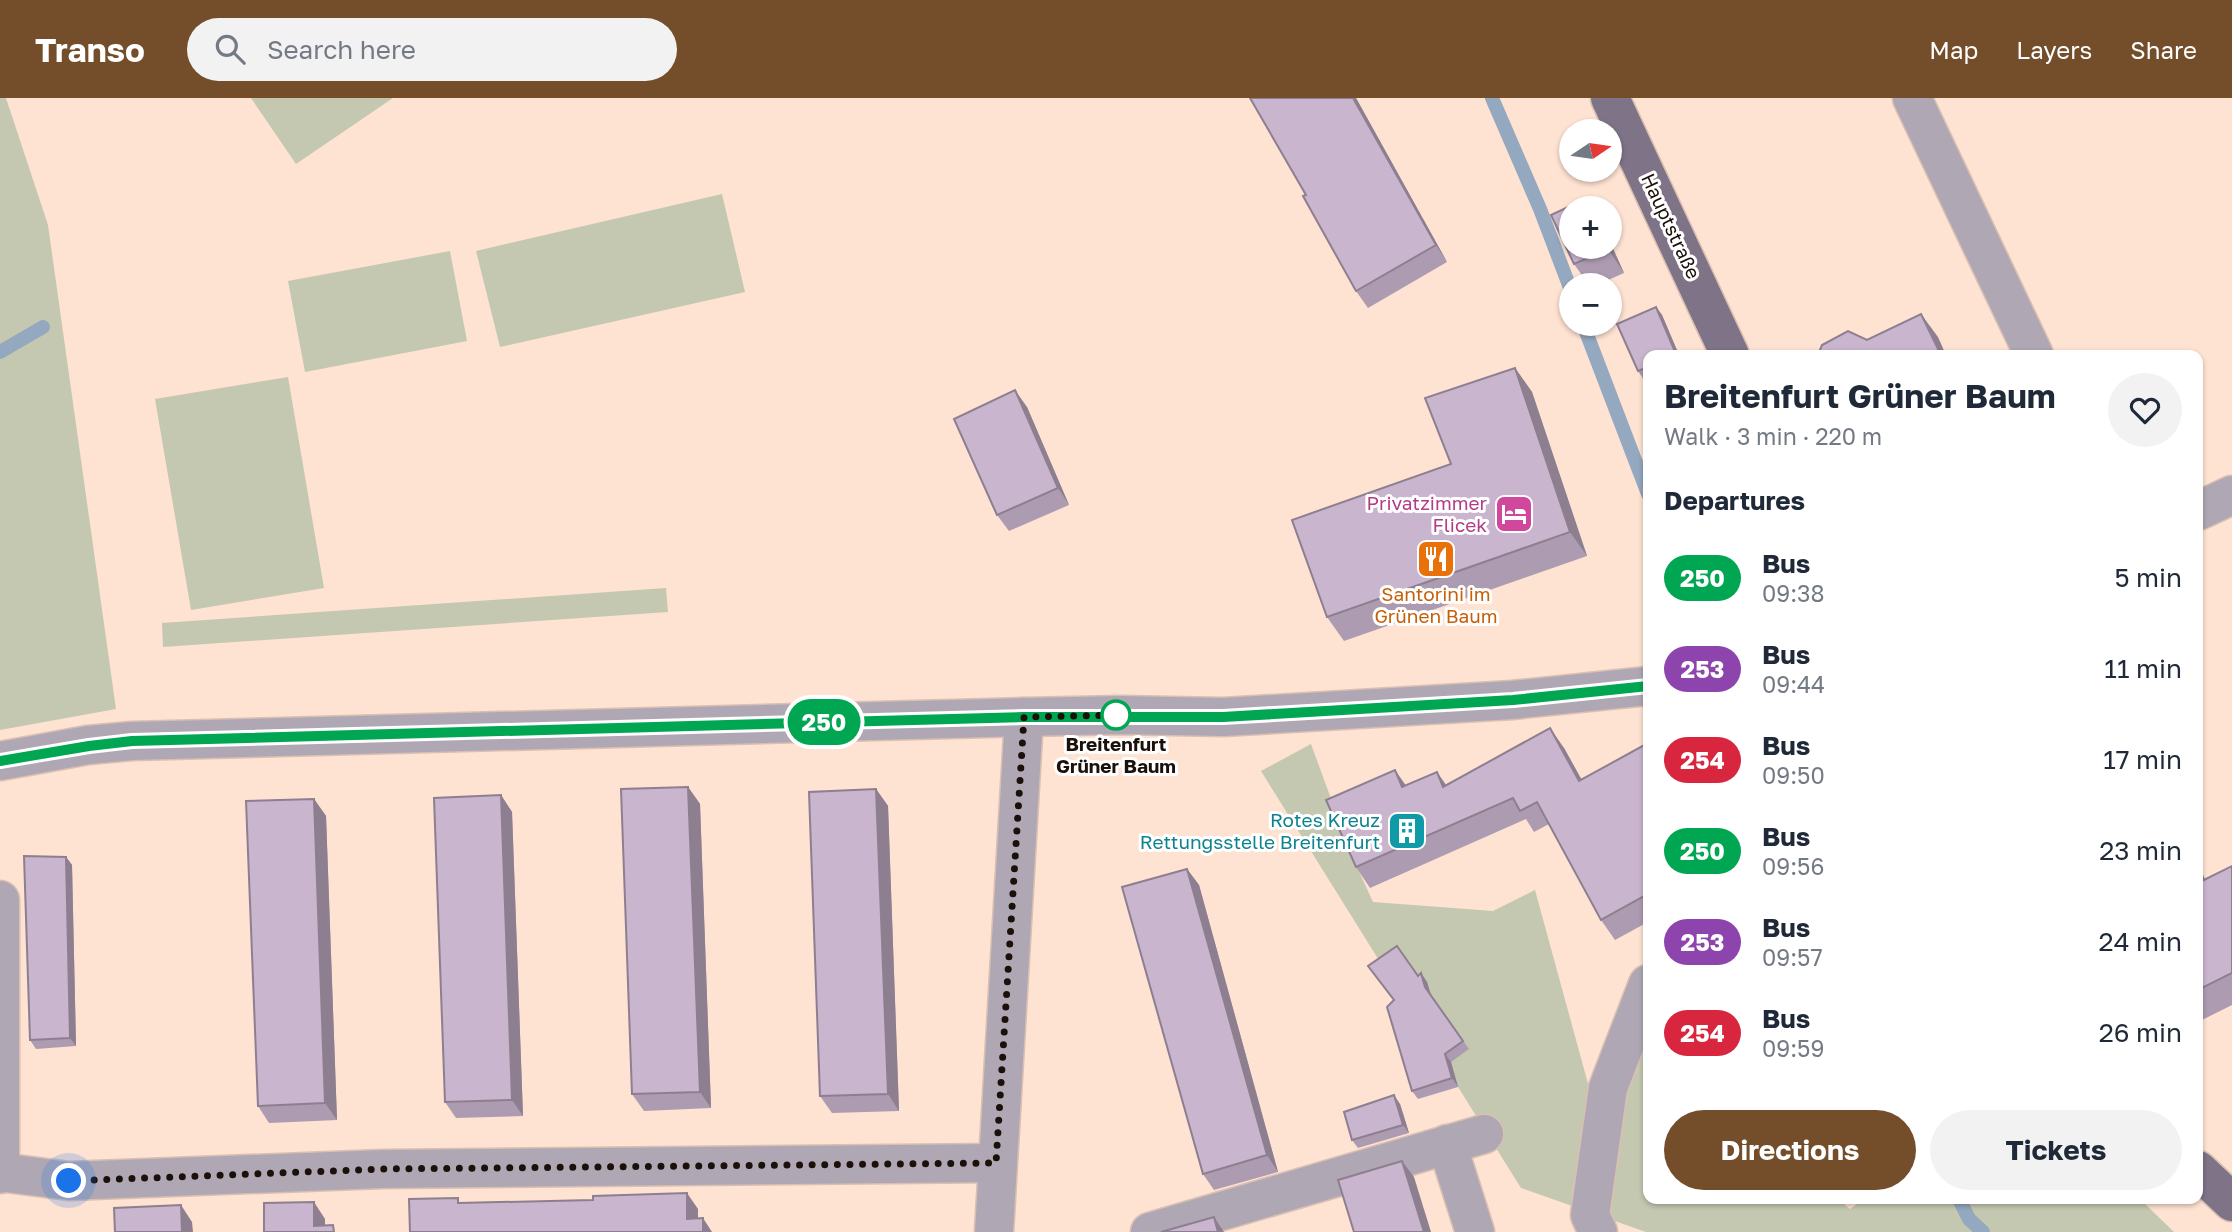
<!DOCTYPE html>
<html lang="en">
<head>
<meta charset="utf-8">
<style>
	body { margin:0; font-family:"Golos Text",sans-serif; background:#f2f2f3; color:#1f2937; height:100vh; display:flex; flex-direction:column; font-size:26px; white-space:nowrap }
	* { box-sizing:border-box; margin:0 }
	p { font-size:23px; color:#747a83 }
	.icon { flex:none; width:38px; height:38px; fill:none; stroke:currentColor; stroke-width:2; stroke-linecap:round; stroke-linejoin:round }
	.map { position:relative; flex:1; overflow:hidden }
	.panel { position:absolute; left:1643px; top:252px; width:560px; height:854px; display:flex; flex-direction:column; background:#fff; border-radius:14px; box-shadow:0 2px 5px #0004 }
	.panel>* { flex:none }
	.badge { padding:0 14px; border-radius:23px; font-size:24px; line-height:46px }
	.needle { width:46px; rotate:77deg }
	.tools { position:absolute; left:1559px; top:21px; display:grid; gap:14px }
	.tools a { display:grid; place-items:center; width:63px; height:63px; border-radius:50%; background:#fff; box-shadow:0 2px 5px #0004; font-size:35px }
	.you { position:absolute; width:35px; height:35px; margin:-18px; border:5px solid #fff; border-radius:50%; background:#1a73e8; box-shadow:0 0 0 10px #1a73e833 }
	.map>.badge { position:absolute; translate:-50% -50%; box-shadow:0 0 0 4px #fff }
	h2 { padding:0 21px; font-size:26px; line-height:63px }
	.round { display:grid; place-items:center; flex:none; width:74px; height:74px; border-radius:37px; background:#f2f2f3 }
	.summary { display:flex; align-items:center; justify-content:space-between; height:119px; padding:0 21px }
	h1 { font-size:33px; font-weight:700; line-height:52px }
	.action { display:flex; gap:14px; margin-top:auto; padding:14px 21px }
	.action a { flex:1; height:80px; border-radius:42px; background:#744d2b; color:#fff; font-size:28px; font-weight:700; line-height:80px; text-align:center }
	.action a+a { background:#f2f2f3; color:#1f2937 }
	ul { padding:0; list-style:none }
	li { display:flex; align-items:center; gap:21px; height:91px; padding:0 21px }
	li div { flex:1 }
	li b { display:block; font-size:26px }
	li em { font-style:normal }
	li .badge { min-width:77px; font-weight:700; text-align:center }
	header { display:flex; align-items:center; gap:42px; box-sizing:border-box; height:98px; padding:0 35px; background:#744d2b; color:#fff }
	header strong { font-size:33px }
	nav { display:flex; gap:38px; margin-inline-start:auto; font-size:24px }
	.search { width:490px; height:63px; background:#f2f2f3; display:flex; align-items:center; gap:18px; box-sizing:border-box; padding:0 24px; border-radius:38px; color:#747a83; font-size:26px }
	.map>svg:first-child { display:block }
	.green { fill:#c5c8b0 }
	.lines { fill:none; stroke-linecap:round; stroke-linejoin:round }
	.stream { stroke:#94a8bf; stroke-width:14 }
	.minor-casing { stroke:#dac0b2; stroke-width:41 }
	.major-casing { stroke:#dac0b2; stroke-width:41 }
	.minor { stroke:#afa8b4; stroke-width:38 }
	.major { stroke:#7f7387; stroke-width:38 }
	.wall { fill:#ad9cb1 }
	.shaded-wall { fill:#8d7f90 }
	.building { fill:#c9b5ce; stroke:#8d7f90; stroke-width:2 }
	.line-casing { stroke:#fff; stroke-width:16 }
	.line { stroke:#00a651; stroke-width:10 }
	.walk { stroke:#1c100a; stroke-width:7; stroke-dasharray:0 12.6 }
	.stop-dot { fill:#fff; stroke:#00a651; stroke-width:3.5 }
	.labels { text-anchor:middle; stroke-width:6; stroke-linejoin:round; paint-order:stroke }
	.street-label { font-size:19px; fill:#1c100a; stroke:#fff }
	.hotel-label { font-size:19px; fill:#b23c85; stroke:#fff; text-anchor:end }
	.food-label { font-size:19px; fill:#c56008; stroke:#fff }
	.stop-label { font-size:19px; font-weight:bold; fill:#1c100a; stroke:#fff }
	.culture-label { font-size:19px; fill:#0d838f; stroke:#fff; text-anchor:end }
</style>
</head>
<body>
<header>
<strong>Transo</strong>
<div class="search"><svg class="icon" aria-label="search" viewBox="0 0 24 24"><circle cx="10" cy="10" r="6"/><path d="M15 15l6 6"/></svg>Search here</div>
<nav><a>Map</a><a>Layers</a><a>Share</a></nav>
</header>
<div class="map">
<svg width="2232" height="1134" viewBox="0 0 2232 1134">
	<rect width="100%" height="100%" fill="#fee2d2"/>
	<g class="green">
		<polygon points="0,0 6,0 48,127 116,611 0,632"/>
		<polygon points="251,0 393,0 296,66"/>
		<polygon points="722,96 745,194 500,249 476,153"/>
		<polygon points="450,153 467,243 305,274 288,183"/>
		<polygon points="288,279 324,490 191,512 155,301"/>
		<polygon points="666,490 668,514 163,549 162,525"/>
		<polygon points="1311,646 1352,758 1373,804 1493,813 1535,792 1590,993 1607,1019 1648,946 1648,1101 1838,1101 1850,1111 1864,1101 2140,1101 2174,1134 1646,1134 1521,1090 1261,673"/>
	</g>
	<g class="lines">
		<g class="stream">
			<polyline points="1492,0 1540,111 1572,195"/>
			<polyline points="1583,226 1648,396"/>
			<polyline points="0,254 43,229"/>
			<polyline points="1959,1101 1969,1121 1983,1134"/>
		</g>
		<defs>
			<g id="minor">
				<polyline points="1912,0 2034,257"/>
				<polyline points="2198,413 2232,397"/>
				<polyline points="0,663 88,647 132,643 1024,619 1121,617 1223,619 1512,602 1648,588"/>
				<polyline points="0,802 0,1076"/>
				<polyline points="1447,1046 1475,1134"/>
				<polyline points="0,1074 69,1083 383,1071 996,1065"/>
				<polyline points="994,1134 1024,619"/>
				<polyline points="1150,1134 1484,1036"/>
				<polyline points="1598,1134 1590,1117 1608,990 1648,886"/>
			</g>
			<g id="major">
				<polyline points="1610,0 1730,257"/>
				<polyline points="2198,1072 2232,1104"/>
			</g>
		</defs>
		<use href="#minor" class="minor-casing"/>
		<use href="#major" class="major-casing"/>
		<use href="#minor" class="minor"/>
		<use href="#major" class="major"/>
	</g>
	<g class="wall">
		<polygon points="1356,0 1447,164 1368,210 1356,193 1306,97"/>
		<polygon points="1610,144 1624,175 1597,187 1589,187 1574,166 1610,149"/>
		<polygon points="1656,209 1662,217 1679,257 1648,257 1648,280 1644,282 1638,273"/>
		<polygon points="1515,270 1532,294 1587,458 1344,543 1327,519 1451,366"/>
		<polygon points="1027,309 1069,407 1009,433 997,417"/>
		<polygon points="1648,645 1648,824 1615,842 1601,822 1549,726 1534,734 1526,721 1370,790 1356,769 1405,687 1446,687 1564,650 1582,682"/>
		<polygon points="688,689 700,706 711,1010 644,1013 632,996"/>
		<polygon points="876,691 888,708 899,1013 832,1015 820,998"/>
		<polygon points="501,697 512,714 523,1018 456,1020 445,1004"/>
		<polygon points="314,701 326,718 337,1022 269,1025 258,1008"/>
		<polygon points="66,759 72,767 76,948 36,951 30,942"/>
		<polygon points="2232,768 2232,907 2198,924 2198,779 2202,777 2205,781"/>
		<polygon points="1187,771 1199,787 1278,1074 1214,1092 1203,1076"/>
		<polygon points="1421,875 1427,884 1431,897 1469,951 1451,964 1458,989 1418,1001 1412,993 1394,902"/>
		<polygon points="1400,1006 1409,1035 1358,1050 1352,1042"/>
	</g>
	<g class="shaded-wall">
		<polygon points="1353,0 1356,0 1447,164 1436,147"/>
		<polygon points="1610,144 1624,175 1608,151 1606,149 1610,149"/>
		<polygon points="1656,209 1662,217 1679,257 1676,256"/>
		<polygon points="1921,216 1938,239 1946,257 1941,257"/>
		<polygon points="1515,270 1532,294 1587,458 1570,434"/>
		<polygon points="1015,292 1027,309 1069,407 1058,390"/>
		<polygon points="1550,630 1564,650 1593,703 1579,683"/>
		<polygon points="1395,672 1409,692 1402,689"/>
		<polygon points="1437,674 1451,694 1443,689"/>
		<polygon points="688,689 700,706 711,1010 700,994"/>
		<polygon points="876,691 888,708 899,1013 888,996"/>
		<polygon points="501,697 512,714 523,1018 512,1002"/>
		<polygon points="314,701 326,718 337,1022 325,1005"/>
		<polygon points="66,759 72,767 76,948 70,940"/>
		<polygon points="1187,771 1199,787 1278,1074 1267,1057"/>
		<polygon points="1421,875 1427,884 1431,897 1425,889"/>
		<polygon points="1445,956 1451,964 1458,989 1452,980"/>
		<polygon points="1394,997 1400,1006 1409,1035 1403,1027"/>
		<polygon points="1402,1063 1414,1079 1431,1134 1424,1134"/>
		<polygon points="687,1095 698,1111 698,1134 687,1121"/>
		<polygon points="314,1104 325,1121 325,1134 314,1128"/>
		<polygon points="181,1107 192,1124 193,1134 182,1134"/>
		<polygon points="1214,1119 1224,1134 1218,1134"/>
		<polygon points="703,1120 712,1134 703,1134"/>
	</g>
	<g class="building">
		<polygon points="1250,0 1353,0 1436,147 1356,193 1303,98 1306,97"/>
		<polygon points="1585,101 1589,110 1572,110 1572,149 1606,149 1608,151 1574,166 1551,117"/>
		<polygon points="1656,209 1676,256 1673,257 1648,257 1648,269 1638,273 1617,226"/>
		<polygon points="1921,216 1941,257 1818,257 1822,247 1848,233 1867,242"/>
		<polygon points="1515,270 1570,434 1327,519 1292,422 1451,366 1425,300"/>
		<polygon points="1015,292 1058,390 997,417 954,321"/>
		<polygon points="1550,630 1579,683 1648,645 1648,796 1601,822 1537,704 1520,713 1513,700 1356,769 1326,702 1395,672 1402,689 1437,674 1443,689"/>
		<polygon points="688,689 700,994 632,996 621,691"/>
		<polygon points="876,691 888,996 820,998 809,694"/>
		<polygon points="501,697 512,1002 445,1004 434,700"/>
		<polygon points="314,701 325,1005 258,1008 246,703"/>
		<polygon points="24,758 66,759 70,940 30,942"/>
		<polygon points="2232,768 2232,875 2198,892 2198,779 2202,777 2204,782"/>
		<polygon points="1187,771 1267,1057 1203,1076 1122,789"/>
		<polygon points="1397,848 1418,878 1421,875 1425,889 1463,943 1445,956 1452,980 1412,993 1387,909 1394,902 1368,868"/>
		<polygon points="1394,997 1403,1027 1352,1042 1344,1014"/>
		<polygon points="1402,1063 1424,1134 1354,1134 1338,1082"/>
		<polygon points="687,1095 687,1121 703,1120 703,1134 410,1134 409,1101 458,1100 458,1105 593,1102 593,1098"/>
		<polygon points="314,1104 314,1128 333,1127 334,1134 264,1134 264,1105"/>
		<polygon points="181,1107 182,1134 115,1134 114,1110"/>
		<polygon points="1214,1119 1218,1134 1161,1134"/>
	</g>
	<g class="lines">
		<defs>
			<polyline id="line" points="0,663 89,648 132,643 1024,619 1223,619 1513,602 1648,588"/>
		</defs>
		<use href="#line" class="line-casing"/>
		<use href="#line" class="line"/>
		<polyline class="walk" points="69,1083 383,1071 996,1065 1024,619 1121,617 1116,617"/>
	</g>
	<defs>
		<symbol id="hotel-square" viewBox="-11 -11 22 22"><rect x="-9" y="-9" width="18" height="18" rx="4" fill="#d1479c" stroke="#fff"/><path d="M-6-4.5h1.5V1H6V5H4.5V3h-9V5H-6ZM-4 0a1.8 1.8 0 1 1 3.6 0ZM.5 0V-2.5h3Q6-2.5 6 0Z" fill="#fff"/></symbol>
		<symbol id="restaurant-square" viewBox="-11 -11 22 22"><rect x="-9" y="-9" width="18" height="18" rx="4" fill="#e8710a" stroke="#fff"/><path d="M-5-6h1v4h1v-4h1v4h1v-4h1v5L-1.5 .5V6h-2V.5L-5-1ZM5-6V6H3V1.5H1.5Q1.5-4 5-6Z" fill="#fff"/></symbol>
		<symbol id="building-square" viewBox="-11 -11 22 22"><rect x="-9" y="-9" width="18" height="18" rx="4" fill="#0f9aa8" stroke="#fff"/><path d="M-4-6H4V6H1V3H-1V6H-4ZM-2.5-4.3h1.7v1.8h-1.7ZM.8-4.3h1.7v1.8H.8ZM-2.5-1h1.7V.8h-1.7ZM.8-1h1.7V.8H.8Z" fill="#fff"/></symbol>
	</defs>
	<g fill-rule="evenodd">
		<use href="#hotel-square" x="1492" y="394" width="44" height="44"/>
		<use href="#restaurant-square" x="1414" y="439" width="44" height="44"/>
		<use href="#building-square" x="1385" y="711" width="44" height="44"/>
	</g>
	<circle class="stop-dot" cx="1116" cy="617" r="14"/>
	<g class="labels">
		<g class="street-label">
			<text transform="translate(1671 128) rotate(65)" y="7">Hauptstraße</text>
		</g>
		<g class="hotel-label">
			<text x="1487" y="412">Privatzimmer<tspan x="1487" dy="22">Flicek</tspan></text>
		</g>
		<g class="food-label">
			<text x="1436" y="503">Santorini im<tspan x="1436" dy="22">Grünen Baum</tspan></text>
		</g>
		<g class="stop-label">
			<text x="1116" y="653">Breitenfurt<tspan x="1116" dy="22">Grüner Baum</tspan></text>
		</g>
		<g class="culture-label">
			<text x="1380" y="729">Rotes Kreuz<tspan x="1380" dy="22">Rettungsstelle Breitenfurt</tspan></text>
		</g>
	</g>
</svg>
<div class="tools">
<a><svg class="needle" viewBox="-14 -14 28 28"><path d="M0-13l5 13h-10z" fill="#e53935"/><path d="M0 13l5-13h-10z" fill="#747a83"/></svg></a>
<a>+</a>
<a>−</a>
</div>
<div class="you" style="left:69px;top:1083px"></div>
<b class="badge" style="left:824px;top:624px;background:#00a651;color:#fff">250</b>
<section class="panel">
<div class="summary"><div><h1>Breitenfurt Grüner Baum</h1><p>Walk · 3 min · 220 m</p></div><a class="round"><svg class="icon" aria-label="heart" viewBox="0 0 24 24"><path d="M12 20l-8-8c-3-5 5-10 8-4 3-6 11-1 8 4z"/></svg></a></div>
<h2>Departures</h2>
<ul>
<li><span class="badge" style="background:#00a651;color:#fff">250</span><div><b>Bus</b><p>09:38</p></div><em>5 min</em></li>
<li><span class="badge" style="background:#8e44ad;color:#fff">253</span><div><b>Bus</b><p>09:44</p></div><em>11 min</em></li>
<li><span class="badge" style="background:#d7263d;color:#fff">254</span><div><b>Bus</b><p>09:50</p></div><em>17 min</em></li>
<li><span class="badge" style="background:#00a651;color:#fff">250</span><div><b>Bus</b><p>09:56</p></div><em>23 min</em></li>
<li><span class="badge" style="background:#8e44ad;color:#fff">253</span><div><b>Bus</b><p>09:57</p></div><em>24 min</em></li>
<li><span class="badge" style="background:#d7263d;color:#fff">254</span><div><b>Bus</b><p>09:59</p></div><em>26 min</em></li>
</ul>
<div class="action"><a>Directions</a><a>Tickets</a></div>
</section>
</div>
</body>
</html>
